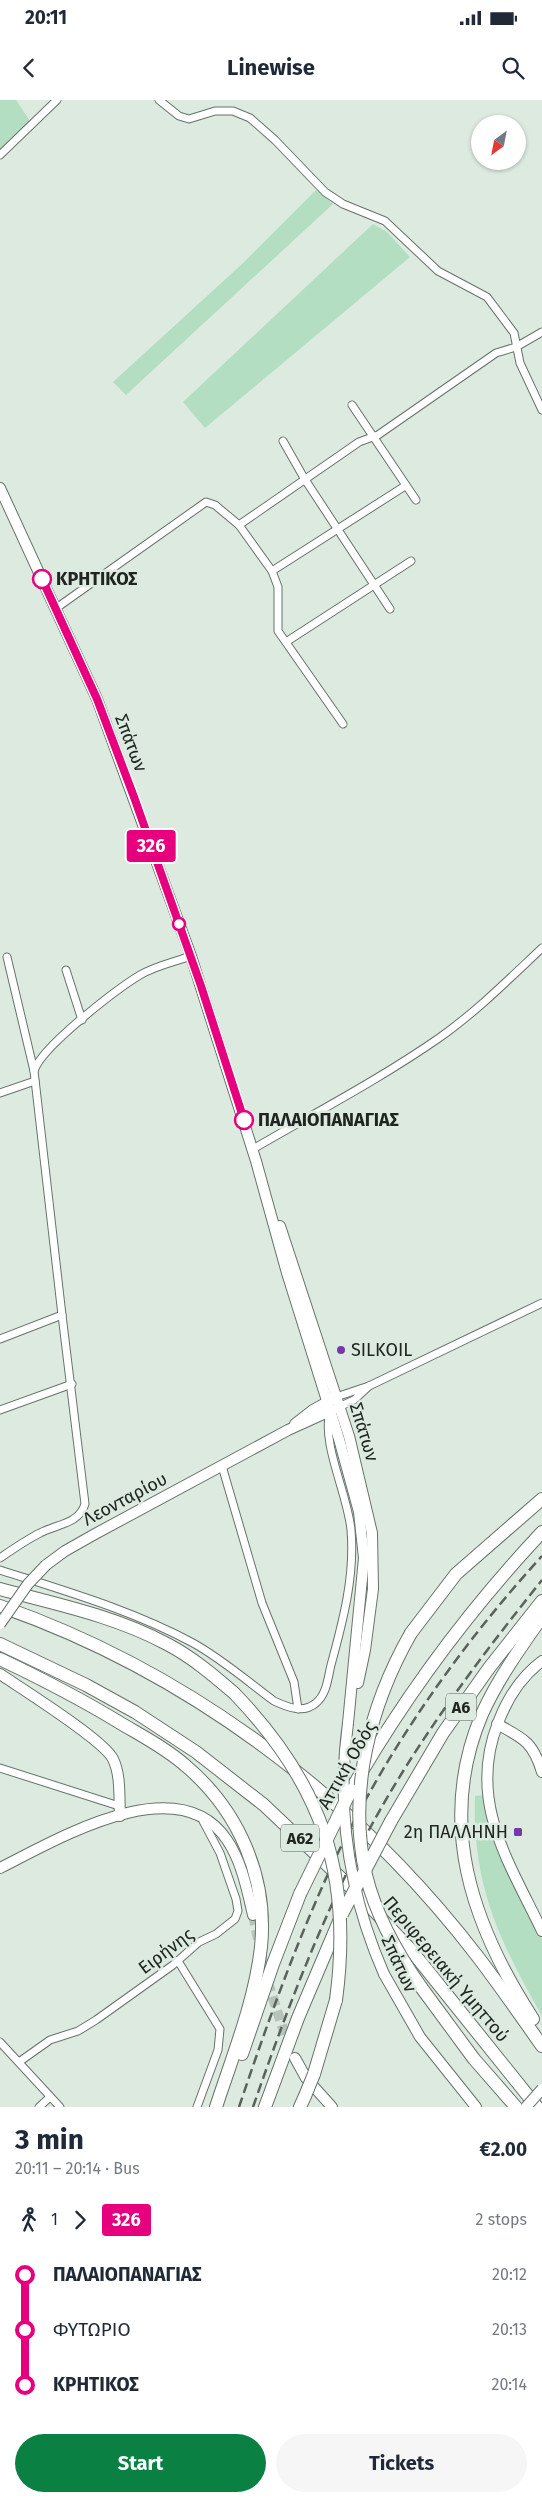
<!DOCTYPE html>
<html lang="en">
<head>
<meta charset="utf-8">
<style>
	body { margin:0; font-family:"Fira Sans",sans-serif; background:#f6f6f7; color:#1f2937; height:100vh; display:flex; flex-direction:column; font-size:19px; white-space:nowrap }
	* { box-sizing:border-box; margin:0 }
	p { font-size:16px; color:#747a83 }
	.icon { flex:none; width:28px; height:28px; fill:none; stroke:currentColor; stroke-width:2; stroke-linecap:round; stroke-linejoin:round }
	.map { position:relative; height:2007px; overflow:hidden }
	.drawer { display:flex; flex-direction:column; background:#fff; flex:1 }
	.drawer>* { flex:none }
	.badge { padding:0 10px; border-radius:4px; font-size:18px; line-height:32px }
	.needle { width:32px; rotate:212deg }
	.tools { position:absolute; left:471px; top:15px; display:grid; gap:10px }
	.tools a { display:grid; place-items:center; width:55px; height:55px; border-radius:50%; background:#fff; box-shadow:0 1px 4px #0004; font-size:25px }
	.map>.badge { position:absolute; translate:-50% -50%; box-shadow:0 0 0 2px #fff }
	.legs { display:flex; align-items:center; gap:8px; height:55px; padding:0 15px; font-size:16px }
	.legs p { margin-inline-start:auto }
	.summary { display:flex; align-items:center; justify-content:space-between; height:85px; padding:0 15px }
	h1 { font-size:28px; font-weight:700; line-height:38px }
	.primary-button { display:flex; gap:10px; margin-top:auto; padding:10px 15px }
	.primary-button a { flex:1; height:58px; border-radius:30px; background:#0b8043; color:#fff; font-size:20px; font-weight:700; line-height:58px; text-align:center }
	.primary-button a+a { background:#f6f6f7; color:#1f2937 }
	ul { padding:0 15px; list-style:none }
	li { display:flex; align-items:center; gap:18px; height:55px; font-size:19px }
	li i { display:grid; place-items:center; width:8px; height:100%; margin:0 6px; background:currentColor }
	li i::after { content:''; width:12px; height:12px; margin:-6px; border:4px solid; border-radius:50%; background:#fff }
	li p { margin-inline-start:auto }
	li:first-child i { background:linear-gradient(#0000 50%,currentColor 0) }
	li:last-child i { background:linear-gradient(currentColor 50%,#0000 0) }
	.status { display:flex; justify-content:space-between; align-items:center; height:35px; padding:0 25px; background:#fff; direction:ltr }
	.status svg { height:14px; fill:currentColor }
	header { display:flex; justify-content:space-between; align-items:center; height:65px; padding:0 15px; background:#fff; font-size:22px; font-weight:700 }
	.map>svg:first-child { display:block }
	.green { fill:#b4dec2 }
	.lines { fill:none; stroke-linecap:round; stroke-linejoin:round }
	.secondary-tunnel { stroke:#b6c3ba; stroke-width:10; stroke-dasharray:10 5; stroke-linecap:butt }
	.street-casing { stroke:#67736b; stroke-width:9 }
	.secondary-casing { stroke:#67736b; stroke-width:12 }
	.highway-casing { stroke:#67736b; stroke-width:14 }
	.street { stroke:#fff; stroke-width:7 }
	.secondary { stroke:#fff; stroke-width:10 }
	.highway { stroke:#fff; stroke-width:12 }
	.rail { stroke:#5b625d; stroke-width:2.5; stroke-dasharray:10 5; stroke-linecap:butt }
	.secondary-bridge-casing { stroke:#67736b; stroke-width:12; stroke-linecap:butt }
	.highway-bridge-casing { stroke:#67736b; stroke-width:14; stroke-linecap:butt }
	.secondary-bridge { stroke:#fff; stroke-width:10 }
	.highway-bridge { stroke:#fff; stroke-width:12 }
	.line-1-casing { stroke:#fff; stroke-width:11 }
	.line-1 { stroke:#e6007e; stroke-width:8 }
	.stop-1-dot { fill:#fff; stroke:#e6007e; stroke-width:2.5 }
	.poi-dot { fill:#7738ad; stroke:#dceae0; stroke-width:2 }
	.labels { text-anchor:middle; stroke-width:5; stroke-linejoin:round; paint-order:stroke }
	.shield { fill:#dceae0; stroke:#58605b; stroke-width:1 }
	.shield-label { font-size:16px; font-weight:bold; fill:#202522 }
	.stop-label { font-size:18px; font-weight:bold; fill:#202522; stroke:#dceae0; text-anchor:start }
	.street-label { font-size:18px; fill:#202522; stroke:#dceae0 }
	.poi-label { font-size:18px; fill:#202522; stroke:#dceae0; text-anchor:start }
</style>
</head>
<body>
<div class="status"><b>20:11</b><svg viewBox="0 0 49 12"><path d="M0 12V9h3v3zM5 12V6h3v6zM10 12V3h3v9zM15 12V0h3v12zM26 1h20v11H26zM47 4h2v5h-2z"/></svg></div>
<header><svg class="icon" aria-label="back" viewBox="0 0 24 24"><path d="M15 5l-7 7 7 7"/></svg>Linewise<svg class="icon" aria-label="search" viewBox="0 0 24 24"><circle cx="10" cy="10" r="6"/><path d="M15 15l6 6"/></svg></header>
<div class="map">
<svg width="542" height="2007" viewBox="0 0 542 2007">
	<rect width="100%" height="100%" fill="#dceae0"/>
	<g class="green">
		<polygon points="0,0 16,0 30,21 0,51"/>
		<polygon points="316,90 333,104 126,295 113,282 242,164"/>
		<polygon points="373,124 387,132 410,157 205,328 183,302"/>
		<path d="M486 1695 498 1741 542 1838V1916C499 1840 472 1785 475 1696Z"/>
	</g>
	<g class="lines">
		<g class="secondary-tunnel">
			<polyline points="253,1815 258,1839"/>
			<polyline points="261,1853 268,1883 289,1947"/>
		</g>
		<defs>
			<g id="street">
				<polyline points="159,0 179,16 189,19 215,11 233,11 250,18 275,40 325,92 343,104 385,121 438,171 487,197 514,233 520,263 542,310"/>
				<polyline points="0,55 57,0"/>
				<polyline points="352,305 416,400"/>
				<polyline points="283,341 304,378 390,509"/>
				<polyline points="239,425 272,471 278,487 278,531 343,624"/>
				<polyline points="272,471 405,386"/>
				<polyline points="55,509 206,402 215,405 239,425 359,342 378,335 496,253 516,247 542,232"/>
				<polyline points="286,542 411,461"/>
				<polyline points="7,857 34,971 62,1215"/>
				<polyline points="66,870 82,920"/>
				<path d="M34 971C41 947 117 889 140 875 155 866 174 862 191 856"/>
				<polyline points="0,993 35,981"/>
				<path d="M253 1049C315 1013 380 979 439 938 476 912 509 879 542 848"/>
				<path d="M0 1239 62 1215 85 1404C79 1424 57 1424 40 1433 26 1440 13 1449 0 1458"/>
				<polyline points="336,1297 369,1286 542,1203"/>
				<polyline points="0,1310 72,1284"/>
				<polyline points="222,1366 262,1503 294,1582 298,1609"/>
				<path d="M0 1470C65 1491 132 1510 193 1543 222 1559 247 1581 274 1601 287 1607 303 1614 316 1603 327 1594 328 1577 331 1565 343 1521 355 1476 351 1430 348 1395 321 1343 330 1311L354 1300 369 1286"/>
				<polyline points="0,1668 119,1706"/>
				<polyline points="178,1861 220,1929 218,1950 197,2007"/>
				<polyline points="0,1942 60,2007"/>
				<polyline points="19,1962 50,1940 78,1931 96,1920 173,1865 199,1842 216,1834 235,1819 238,1811 236,1799 220,1753 203,1721"/>
				<polyline points="39,2007 50,1997"/>
			</g>
			<g id="secondary">
				<polyline points="0,388 97,599 191,856 256,1061 287,1173 339,1339 359,1412 364,1458 348,1623"/>
				<polyline points="280,1126 349,1336 372,1433 373,1489 365,1550 358,1583"/>
				<polyline points="295,1324 313,1310 333,1299"/>
				<polyline points="46,1465 65,1451 95,1434 288,1330 330,1311"/>
				<path d="M542 1561C522 1576 507 1599 498 1623 467 1701 509 1762 542 1831"/>
				<path d="M0 1574C22 1589 104 1640 113 1659 121 1675 119 1698 120 1716"/>
				<path d="M497 1624C523 1638 533 1642 542 1672"/>
				<path d="M0 1768C58 1739 178 1667 227 1740 242 1762 247 1790 253 1815"/>
				<polyline points="384,1874 420,1937 476,2007"/>
				<polyline points="295,1958 306,1978 332,2007"/>
			</g>
			<g id="highway">
				<path d="M0 1489C56 1504 115 1516 167 1544 192 1557 213 1575 234 1593"/>
				<path d="M0 1506C189 1572 356 1698 478 1857 500 1886 521 1916 542 1946"/>
				<polyline points="411,1533 456,1474 542,1399"/>
				<polyline points="0,1544 86,1585 135,1612 196,1652 264,1705 362,1798 411,1850 537,2007"/>
				<path d="M0 1559C40 1578 79 1598 117 1621 140 1635 166 1648 186 1666 239 1711 268 1778 261 1847 255 1901 233 1955 216 2007"/>
				<path d="M351 1690C405 1596 468 1511 542 1432"/>
				<polyline points="391,1721 443,1633 489,1568 542,1501"/>
				<polyline points="421,1887 474,1959 516,2007"/>
				<path d="M533 1919C472 1825 436 1723 482 1614 498 1579 520 1548 542 1517"/>
				<polyline points="242,1954 273,1864 300,1794"/>
				<polyline points="314,1974 336,1900"/>
				<polyline points="265,2007 298,1918 340,1819"/>
				<polyline points="300,2007 305,1996"/>
			</g>
		</defs>
		<use href="#street" class="street-casing"/>
		<use href="#secondary" class="secondary-casing"/>
		<use href="#highway" class="highway-casing"/>
		<use href="#street" class="street"/>
		<use href="#secondary" class="secondary"/>
		<use href="#highway" class="highway"/>
		<g class="rail">
			<path d="M239 2007C267 1924 297 1840 334 1761 387 1650 459 1547 542 1456"/>
			<path d="M253 2007C284 1918 317 1829 361 1745 410 1650 475 1564 542 1480"/>
		</g>
		<defs>
			<g id="secondary-bridge">
				<polyline points="0,1524 28,1484 46,1465"/>
				<path d="M348 1623C336 1710 349 1794 384 1874"/>
				<polyline points="526,2007 542,1989"/>
			</g>
			<g id="highway-bridge">
				<path d="M411 1533C370 1605 347 1692 366 1775 376 1816 397 1853 421 1887"/>
				<path d="M234 1593C322 1684 353 1775 336 1900"/>
				<polyline points="300,1794 351,1690"/>
				<polyline points="342,1814 391,1721"/>
				<polyline points="305,1996 314,1974"/>
			</g>
		</defs>
		<use href="#secondary-bridge" class="secondary-bridge-casing"/>
		<use href="#highway-bridge" class="highway-bridge-casing"/>
		<use href="#secondary-bridge" class="secondary-bridge"/>
		<use href="#highway-bridge" class="highway-bridge"/>
	</g>
	<g class="lines">
		<defs>
			<polyline id="line-1" points="42,479 97,599 134,697 201,886 244,1020"/>
		</defs>
		<use href="#line-1" class="line-1-casing"/>
		<use href="#line-1" class="line-1"/>
	</g>
	<g class="stop-1-dot">
		<circle cx="42" cy="479" r="9"/>
		<circle cx="179" cy="824" r="6"/>
		<circle cx="244" cy="1020" r="9"/>
	</g>
	<g class="poi-dot">
		<circle cx="341" cy="1250" r="5"/>
		<rect x="513" y="1727" width="10" height="10" rx="2.5"/>
	</g>
	<g class="labels">
		<g class="shield">
			<rect x="446" y="1593.5" width="30" height="27" rx="4"/>
			<rect x="281" y="1724.5" width="38" height="27" rx="4"/>
		</g>
		<g class="shield-label">
			<text x="461" y="1613">Α6</text>
			<text x="300" y="1744">Α62</text>
		</g>
		<g class="stop-label">
			<text x="56" y="485">ΚΡΗΤΙΚΟΣ</text>
			<text x="258" y="1026">ΠΑΛΑΙΟΠΑΝΑΓΙΑΣ</text>
		</g>
		<g class="street-label">
			<text transform="translate(131 643) rotate(69)" y="6">Σπάτων</text>
			<text transform="translate(364 1332) rotate(73)" y="6">Σπάτων</text>
			<text transform="translate(125 1399) rotate(-28)" y="6">Λεονταρίου</text>
			<text transform="translate(347 1665) rotate(-60)" y="6">Αττική Οδός</text>
			<text transform="translate(166 1851) rotate(-37)" y="6">Ειρήνης</text>
			<text transform="translate(399 1864) rotate(65)" y="6">Σπάτων</text>
			<text transform="translate(446 1869) rotate(50)" y="6">Περιφερειακή Υμηττού</text>
		</g>
		<g class="poi-label">
			<text x="351" y="1256">SILKOIL</text>
			<text x="508" y="1738" text-anchor="end">2η ΠΑΛΛΗΝΗ</text>
		</g>
	</g>
</svg>
<div class="tools">
<a><svg class="needle" viewBox="-14 -14 28 28"><path d="M0-13l5 13h-10z" fill="#e53935"/><path d="M0 13l5-13h-10z" fill="#747a83"/></svg></a>
</div>
<b class="badge" style="left:151px;top:746px;background:#e6007e;color:#fff">326</b>
</div>
<section class="drawer">
<div class="summary"><div><h1>3 min</h1><p>20:11 – 20:14 · Bus</p></div><b>€2.00</b></div>
<div class="legs"><svg class="icon" aria-label="walk" viewBox="0 0 24 24"><circle cx="13" cy="4" r="2"/><path d="M13 8l-2 6 4 7M11 14l-3 7M7 12l3-4h3l4 4"/></svg>1<svg class="icon" aria-label="forward" viewBox="0 0 24 24"><path d="M9 5l7 7-7 7"/></svg><b class="badge" style="background:#e6007e;color:#fff">326</b><p>2 stops</p></div>
<ul>
<li><i style="color:#e6007e"></i><b>ΠΑΛΑΙΟΠΑΝΑΓΙΑΣ</b><p>20:12</p></li>
<li><i style="color:#e6007e"></i><span>ΦΥΤΩΡΙΟ</span><p>20:13</p></li>
<li><i style="color:#e6007e"></i><b>ΚΡΗΤΙΚΟΣ</b><p>20:14</p></li>
</ul>
<div class="primary-button"><a>Start</a><a>Tickets</a></div>
</section>
</body>
</html>
